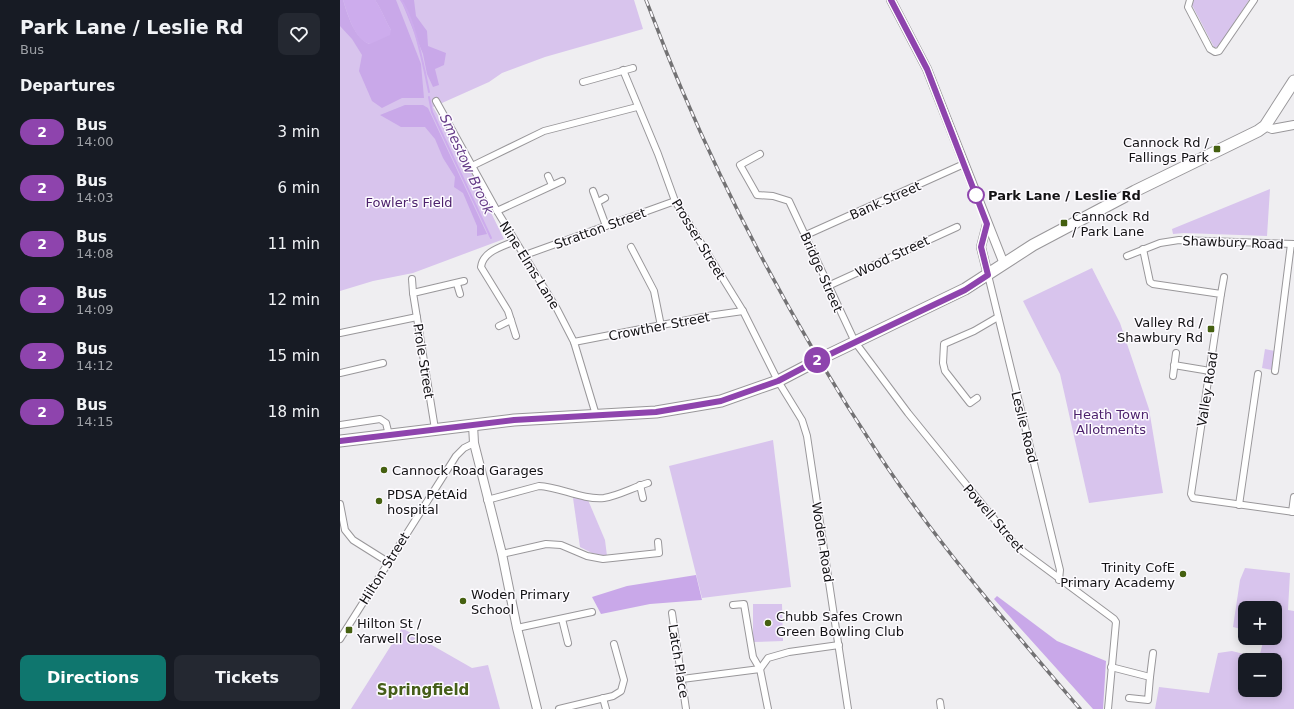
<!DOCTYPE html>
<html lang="en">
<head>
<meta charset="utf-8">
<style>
	body { margin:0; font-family:"DejaVu Sans",sans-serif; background:#242831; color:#f1f3f6; height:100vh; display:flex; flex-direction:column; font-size:15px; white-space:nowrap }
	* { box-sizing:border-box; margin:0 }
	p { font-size:13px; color:#9ea1a6 }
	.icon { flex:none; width:22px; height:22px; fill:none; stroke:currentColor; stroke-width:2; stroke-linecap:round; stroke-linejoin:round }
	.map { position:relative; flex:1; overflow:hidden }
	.side { display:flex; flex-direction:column; background:#171b24; width:340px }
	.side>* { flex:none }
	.badge { padding:0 8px; border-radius:13px; font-size:14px; line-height:26px }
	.tools { position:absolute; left:898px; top:601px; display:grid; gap:8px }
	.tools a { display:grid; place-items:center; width:44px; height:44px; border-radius:8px; background:#171b24; box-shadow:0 2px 10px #0003; font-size:20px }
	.map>.badge { position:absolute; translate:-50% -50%; box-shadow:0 0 0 2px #fff }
	h2 { padding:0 20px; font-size:15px; line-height:36px }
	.round { display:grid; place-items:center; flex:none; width:42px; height:42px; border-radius:8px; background:#242831 }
	.summary { display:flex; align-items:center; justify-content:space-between; height:68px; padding:0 20px }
	h1 { font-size:19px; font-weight:700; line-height:30px }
	.cta { display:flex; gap:8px; margin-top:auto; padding:8px 20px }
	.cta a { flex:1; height:46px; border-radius:8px; background:#0f766e; color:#fff; font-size:16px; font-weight:700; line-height:46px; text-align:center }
	.cta a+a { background:#242831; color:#f1f3f6 }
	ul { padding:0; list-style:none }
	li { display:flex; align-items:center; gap:12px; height:56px; padding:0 20px }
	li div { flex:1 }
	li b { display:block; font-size:15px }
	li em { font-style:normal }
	li .badge { min-width:44px; font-weight:700; text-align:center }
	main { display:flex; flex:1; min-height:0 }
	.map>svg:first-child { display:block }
	.green { fill:#d8c4ed; fill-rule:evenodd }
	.forest { fill:#c9a8e9 }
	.water { fill:#cdaced }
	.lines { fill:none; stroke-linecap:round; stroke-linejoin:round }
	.stream { stroke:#cdaced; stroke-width:2 }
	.street-casing { stroke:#99979a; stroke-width:8 }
	.secondary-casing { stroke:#99979a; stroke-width:10 }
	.highway-casing { stroke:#99979a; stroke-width:13 }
	.street { stroke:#fff; stroke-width:6 }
	.secondary { stroke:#fff; stroke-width:8 }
	.highway { stroke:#fff; stroke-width:11 }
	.rail-casing { stroke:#737274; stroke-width:3.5 }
	.rail { stroke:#fdfbff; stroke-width:2; stroke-dasharray:6; stroke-linecap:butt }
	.line-casing { stroke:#fff; stroke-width:9 }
	.line { stroke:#8e44ad; stroke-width:6 }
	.poi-dot { fill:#456010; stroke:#fdfbff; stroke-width:1.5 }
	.stop-dot { fill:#fff; stroke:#8e44ad; stroke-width:2 }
	.labels { text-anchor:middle; stroke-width:3; stroke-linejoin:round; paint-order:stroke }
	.poi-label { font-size:13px; fill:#131214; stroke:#fdfbff; text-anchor:start }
	.stop-label { font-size:13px; font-weight:bold; fill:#131214; stroke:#fdfbff; text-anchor:start }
	.street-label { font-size:13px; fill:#131214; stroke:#fdfbff }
	.park-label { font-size:13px; fill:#4d226d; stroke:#fdfbff }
	.water-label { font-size:14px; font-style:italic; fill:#673d89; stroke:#fdfbff }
	.quarter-label { font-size:15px; font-weight:bold; fill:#455e18; stroke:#fdfbff }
</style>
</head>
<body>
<main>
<section class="side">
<div class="summary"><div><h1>Park Lane / Leslie Rd</h1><p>Bus</p></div><a class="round"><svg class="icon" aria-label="heart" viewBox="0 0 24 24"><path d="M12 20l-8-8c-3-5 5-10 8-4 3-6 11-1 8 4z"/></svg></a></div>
<h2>Departures</h2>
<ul>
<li><span class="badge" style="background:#8e44ad;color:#fff">2</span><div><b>Bus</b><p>14:00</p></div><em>3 min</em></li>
<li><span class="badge" style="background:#8e44ad;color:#fff">2</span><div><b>Bus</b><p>14:03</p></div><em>6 min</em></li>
<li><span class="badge" style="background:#8e44ad;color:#fff">2</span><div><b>Bus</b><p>14:08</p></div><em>11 min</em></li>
<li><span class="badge" style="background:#8e44ad;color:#fff">2</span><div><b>Bus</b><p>14:09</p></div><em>12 min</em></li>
<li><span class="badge" style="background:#8e44ad;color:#fff">2</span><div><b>Bus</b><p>14:12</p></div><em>15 min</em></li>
<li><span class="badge" style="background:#8e44ad;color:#fff">2</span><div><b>Bus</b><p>14:15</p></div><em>18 min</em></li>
</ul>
<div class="cta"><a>Directions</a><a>Tickets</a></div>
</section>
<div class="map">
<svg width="954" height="709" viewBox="0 0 954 709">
	<rect width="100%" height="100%" fill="#efeef1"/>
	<g class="green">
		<polygon points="0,0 294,0 303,29 205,57 162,73 149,82 93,107 129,168 164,239 73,273 33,281 0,291"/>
		<polygon points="854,0 909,0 878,47 874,47 852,5"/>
		<polygon points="930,189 927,236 844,233 833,234 832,229"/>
		<polygon points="752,268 780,323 809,409 823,493 749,503 720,374 683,301"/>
		<polygon points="925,349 935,351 932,370 922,368"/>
		<polygon points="433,440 451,587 362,598 329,466"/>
		<polygon points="233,498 248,500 265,540 267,556 252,553 240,547"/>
		<path d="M905 568 950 573 948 610 954 611V709H815L819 687 869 693 878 653 892 651 919 658 924 638H935V608H905V630L893 627 900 580ZM905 660H935V690H905Z"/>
		<polygon points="413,604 442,604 443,641 413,642"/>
		<polygon points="62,628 132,668 148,665 160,709 11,709"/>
	</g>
	<g class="forest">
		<path d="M0 0H3C8 16 14 37 29 44L51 30C45 20 42 10 35 0H56L81 64 84 98H62L42 108 32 101 19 71 22 55 12 39 0 26Z"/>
		<polygon points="61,0 74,0 76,16 87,31 88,46 106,53 104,65 95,69 99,85 93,87 87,74 83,54"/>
		<polygon points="65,105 83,105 88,108 147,234 137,236 137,226 123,193 114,187 115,177 103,158 95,139 85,127 61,127 40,115"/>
		<polygon points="356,575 362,600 310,604 261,614 252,597 287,586"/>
		<polygon points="657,596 717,641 766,661 763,709 753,709 654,599"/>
	</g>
	<path class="water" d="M3 0H35C42 10 45 20 51 30L50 35 30 44C14 40 8 14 3 0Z"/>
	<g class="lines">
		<g class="stream">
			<path d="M61 0C75 20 84 68 89 92"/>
			<polyline points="89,97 92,112 151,238"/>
		</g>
		<defs>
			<g id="street">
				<polyline points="850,0 848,7 870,49 875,52 879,51 914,0"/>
				<polyline points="283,70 318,154 335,201 403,311 438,381 462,420 467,436 508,709"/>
				<polyline points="243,82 293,68"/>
				<polyline points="96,101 157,211 217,309 234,342 256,415"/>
				<polyline points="420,154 400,165 417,195 433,196 449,201 515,342 568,413 677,547 774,619 776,622 768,709"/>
				<polyline points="132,166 204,131 297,107"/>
				<polyline points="208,176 212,185"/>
				<polyline points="253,191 266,226"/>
				<polyline points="258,202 265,198"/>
				<polyline points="157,211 222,181"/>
				<polyline points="466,235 624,164"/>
				<path d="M175 241C162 247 143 251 141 267L168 311 176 336"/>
				<polyline points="291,247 314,291 321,326"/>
				<polyline points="803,249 810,282 813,284 881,294 851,494 853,498 954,512"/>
				<polyline points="185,255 335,201"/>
				<polyline points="787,256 820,243 839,240 954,244"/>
				<polyline points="648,275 720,570 719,580"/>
				<polyline points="72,279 73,293"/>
				<polyline points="117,284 120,294"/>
				<polyline points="488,286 617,227"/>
				<polyline points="881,294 884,277"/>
				<polyline points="159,326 171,320"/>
				<polyline points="0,333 77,317"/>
				<polyline points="234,342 368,316 403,311"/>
				<polyline points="834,365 870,371"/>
				<polyline points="935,371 951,244"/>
				<polyline points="0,373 43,363"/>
				<polyline points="833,376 836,353"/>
				<polyline points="637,398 630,403 605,371 603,363 604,344 634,331 658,317"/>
				<polyline points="0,425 40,419 46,423 49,435"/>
				<polyline points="95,429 73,293 124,281"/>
				<polyline points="300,485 303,498"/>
				<path d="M147 500 199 486C220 487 242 500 264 498 278 496 294 487 308 483"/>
				<polyline points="0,504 5,530 13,540 48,562"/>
				<polyline points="899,505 918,374"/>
				<polyline points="952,512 954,497"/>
				<polyline points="162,554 206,544 221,545 247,556 263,559 319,553 318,542"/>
				<polyline points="393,605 404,604 413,657 420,669 428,709"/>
				<polyline points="332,613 346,709"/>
				<polyline points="222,619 228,643"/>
				<polyline points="177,628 252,612"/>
				<polyline points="0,639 116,456 124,448 134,443"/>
				<polyline points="771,667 810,677 808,700 789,698"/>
				<polyline points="810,677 813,653"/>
				<polyline points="342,679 420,669 428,658 449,652 499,645"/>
				<polyline points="263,698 266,709"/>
				<polyline points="600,702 601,709"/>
				<polyline points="219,709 273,696 281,691 284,680 274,644"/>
			</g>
			<g id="secondary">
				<polyline points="551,0 587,69 664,264"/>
				<polyline points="925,126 932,129 954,125"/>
				<polyline points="647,224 641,247 648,275"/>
				<polyline points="133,425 134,443 162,554 177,628 197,709"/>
			</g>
			<polyline id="highway" points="0,441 174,420 316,412 381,401 438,381 482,358 625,289 693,245 795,191 918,131 925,126 954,81"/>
		</defs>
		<use href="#street" class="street-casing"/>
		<use href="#secondary" class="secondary-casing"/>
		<use href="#highway" class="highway-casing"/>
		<use href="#street" class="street"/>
		<use href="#secondary" class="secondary"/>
		<use href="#highway" class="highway"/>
		<defs>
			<path id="rail" d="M306 0C318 30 329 60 342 90 396 217 463 340 539 455 599 546 670 627 740 709"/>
		</defs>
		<use href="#rail" class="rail-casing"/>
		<use href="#rail" class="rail"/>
	</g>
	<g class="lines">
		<defs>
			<polyline id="line" points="0,441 174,420 316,412 381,401 438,381 482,358 625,290 648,275 641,247 647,224 587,69 551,0"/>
		</defs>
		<use href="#line" class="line-casing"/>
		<use href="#line" class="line"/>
	</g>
	<g class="poi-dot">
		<rect x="873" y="145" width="8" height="8" rx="2"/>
		<rect x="720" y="219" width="8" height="8" rx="2"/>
		<rect x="867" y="325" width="8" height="8" rx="2"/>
		<circle cx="44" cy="470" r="4"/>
		<circle cx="39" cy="501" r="4"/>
		<circle cx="843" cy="574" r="4"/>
		<circle cx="123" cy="601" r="4"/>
		<circle cx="428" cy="623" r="4"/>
		<rect x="5" y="626" width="8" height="8" rx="2"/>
	</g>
	<circle class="stop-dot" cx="636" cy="195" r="8"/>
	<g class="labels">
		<g class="poi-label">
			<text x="869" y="147" text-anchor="end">Cannock Rd /<tspan x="869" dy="15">Fallings Park</tspan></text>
			<text x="732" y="221">Cannock Rd<tspan x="732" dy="15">/ Park Lane</tspan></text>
			<text x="863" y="327" text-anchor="end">Valley Rd /<tspan x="863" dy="15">Shawbury Rd</tspan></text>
			<text x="52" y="475">Cannock Road Garages</text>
			<text x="47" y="499">PDSA PetAid<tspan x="47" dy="15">hospital</tspan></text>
			<text x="835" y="572" text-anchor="end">Trinity CofE<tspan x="835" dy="15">Primary Academy</tspan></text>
			<text x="131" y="599">Woden Primary<tspan x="131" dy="15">School</tspan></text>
			<text x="436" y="621">Chubb Safes Crown<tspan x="436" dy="15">Green Bowling Club</tspan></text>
			<text x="17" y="628">Hilton St /<tspan x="17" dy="15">Yarwell Close</tspan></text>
		</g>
		<g class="stop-label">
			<text x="648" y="200">Park Lane / Leslie Rd</text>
		</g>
		<g class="street-label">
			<text transform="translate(545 200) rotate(-24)" y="5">Bank Street</text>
			<text transform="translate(260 228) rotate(-20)" y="5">Stratton Street</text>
			<text transform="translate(359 239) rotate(59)" y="5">Prosser Street</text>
			<text transform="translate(893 242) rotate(2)" y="5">Shawbury Road</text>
			<text transform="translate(552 256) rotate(-25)" y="5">Wood Street</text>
			<text transform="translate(190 265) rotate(58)" y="5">Nine Elms Lane</text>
			<text transform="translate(482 272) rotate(66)" y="5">Bridge Street</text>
			<text transform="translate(319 326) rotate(-11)" y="5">Crowther Street</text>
			<text transform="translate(84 361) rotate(81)" y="5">Prole Street</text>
			<text transform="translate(867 389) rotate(-81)" y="5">Valley Road</text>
			<text transform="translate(685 427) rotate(76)" y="5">Leslie Road</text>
			<text transform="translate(654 518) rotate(49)" y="5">Powell Street</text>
			<text transform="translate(483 542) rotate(81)" y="5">Woden Road</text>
			<text transform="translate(44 568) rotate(-58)" y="5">Hilton Street</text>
			<text transform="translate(339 661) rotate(81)" y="5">Latch Place</text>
		</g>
		<g class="park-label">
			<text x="69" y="207">Fowler's Field</text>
			<text x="771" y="419">Heath Town<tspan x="771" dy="15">Allotments</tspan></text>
		</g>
		<g class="water-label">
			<text transform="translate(127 164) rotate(65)" y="5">Smestow Brook</text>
		</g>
		<g class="quarter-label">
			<text x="83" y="695">Springfield</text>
		</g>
	</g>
</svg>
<div class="tools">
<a>+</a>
<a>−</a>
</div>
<b class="badge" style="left:477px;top:360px;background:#8e44ad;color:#fff">2</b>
</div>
</main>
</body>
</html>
